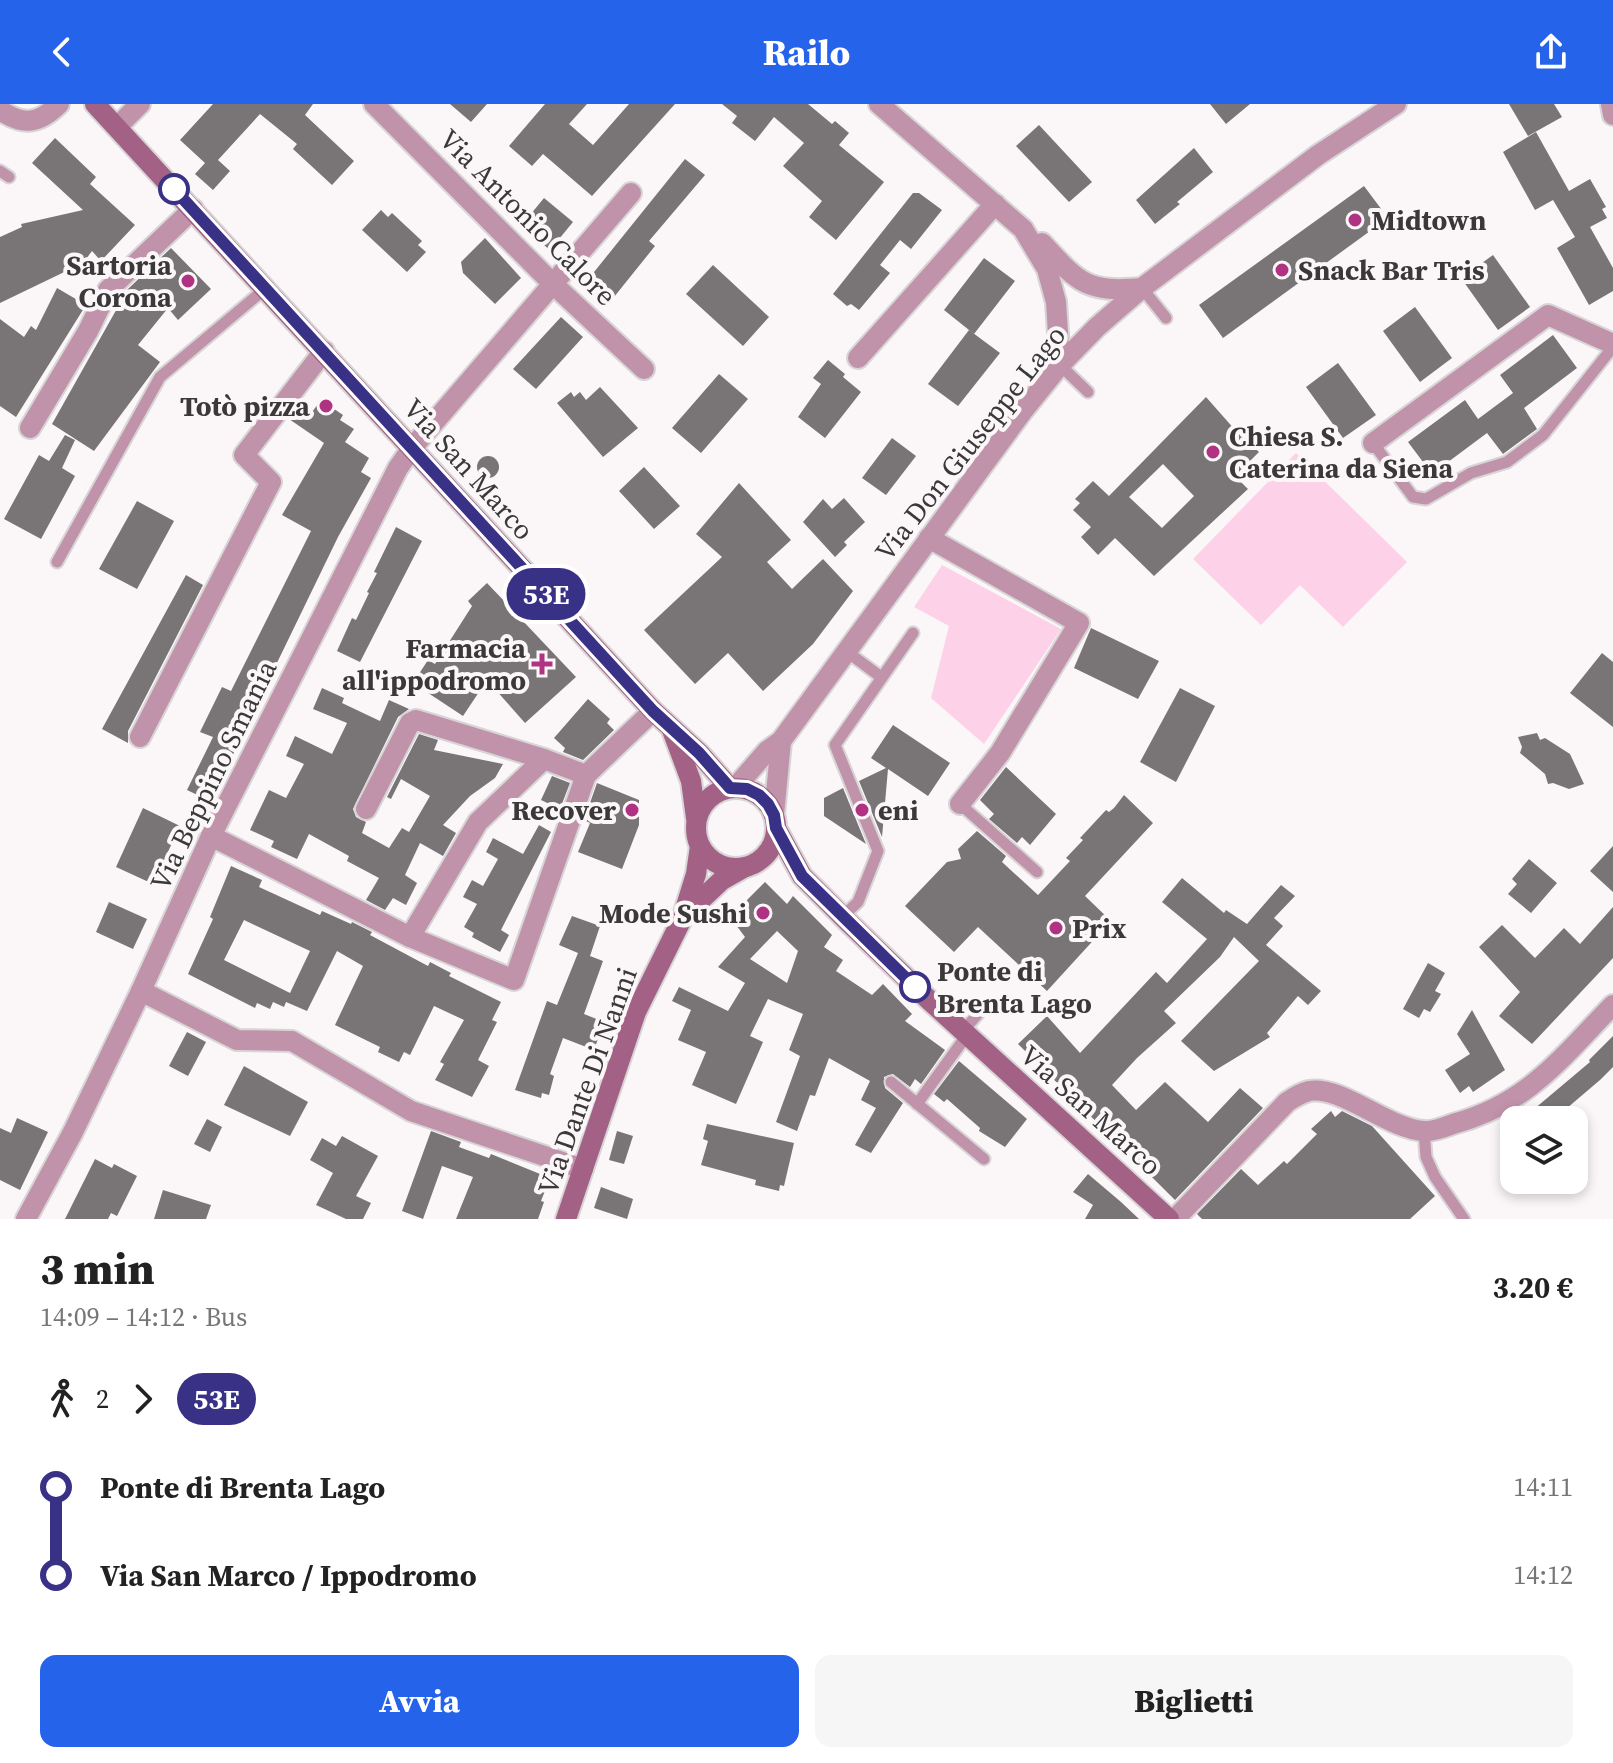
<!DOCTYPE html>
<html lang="it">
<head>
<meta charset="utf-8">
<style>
	body { margin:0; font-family:"Source Serif 4",serif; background:#f6f6f6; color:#222; height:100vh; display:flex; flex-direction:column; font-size:30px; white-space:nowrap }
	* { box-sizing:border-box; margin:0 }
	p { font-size:26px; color:#767676 }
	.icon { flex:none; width:44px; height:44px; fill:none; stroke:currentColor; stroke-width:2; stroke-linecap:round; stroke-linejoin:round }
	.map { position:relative; height:1115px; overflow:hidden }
	.drawer { display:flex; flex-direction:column; background:#fff; flex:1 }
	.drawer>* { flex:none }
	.badge { padding:0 16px; border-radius:26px; font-size:28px; line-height:52px }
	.fabs { position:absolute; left:1500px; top:1002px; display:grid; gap:16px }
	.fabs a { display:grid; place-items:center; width:88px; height:88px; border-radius:16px; background:#fff; box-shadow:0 4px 12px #0003; font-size:40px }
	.map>.badge { position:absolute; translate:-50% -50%; box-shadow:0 0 0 4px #fff }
	.legs { display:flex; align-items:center; gap:12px; height:88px; padding:0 40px; font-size:26px }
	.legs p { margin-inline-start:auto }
	.summary { display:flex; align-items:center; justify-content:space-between; height:136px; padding:0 40px }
	h1 { font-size:44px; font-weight:800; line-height:60px }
	.button { display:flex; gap:16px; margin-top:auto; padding:16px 40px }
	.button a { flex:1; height:92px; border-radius:16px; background:#2563eb; color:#fff; font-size:32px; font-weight:800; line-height:92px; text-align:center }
	.button a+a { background:#f6f6f6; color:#222 }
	ul { padding:0 40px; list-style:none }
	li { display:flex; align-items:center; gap:28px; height:88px; font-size:30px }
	li i { display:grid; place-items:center; width:12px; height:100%; margin:0 10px; background:currentColor }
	li i::after { content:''; width:20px; height:20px; margin:-10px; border:6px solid; border-radius:50%; background:#fff }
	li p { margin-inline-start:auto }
	li:first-child i { background:linear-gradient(#0000 50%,currentColor 0) }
	li:last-child i { background:linear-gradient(currentColor 50%,#0000 0) }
	header { display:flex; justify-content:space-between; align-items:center; height:104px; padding:0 40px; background:#2563eb; color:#fff; font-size:36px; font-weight:800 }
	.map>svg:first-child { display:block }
	.green { fill:#fdd1e8 }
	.building { fill:#797577; fill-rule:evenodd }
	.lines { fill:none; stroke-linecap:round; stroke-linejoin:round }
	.lane-casing { stroke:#d8d5d6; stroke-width:15 }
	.street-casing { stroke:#d8d5d6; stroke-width:24 }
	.secondary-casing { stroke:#d8d5d6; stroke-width:24 }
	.lane { stroke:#c193ab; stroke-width:11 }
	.street { stroke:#c193ab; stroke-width:20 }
	.secondary { stroke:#a36186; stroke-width:20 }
	.line-1-casing { stroke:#fff; stroke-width:18 }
	.line-1 { stroke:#393185; stroke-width:12 }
	.stop-1-dot { fill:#fff; stroke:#393185; stroke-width:4 }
	.poi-dot { fill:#b03383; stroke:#fbf7f9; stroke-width:3 }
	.labels { text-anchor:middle; stroke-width:8; stroke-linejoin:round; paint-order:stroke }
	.street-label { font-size:28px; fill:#3a3839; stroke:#fbf7f9 }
	.poi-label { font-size:28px; font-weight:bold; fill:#3a3839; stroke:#fbf7f9; text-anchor:start }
	.stop-label { font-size:28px; font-weight:bold; fill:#3a3839; stroke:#fbf7f9; text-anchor:start }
</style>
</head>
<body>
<header><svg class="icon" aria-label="back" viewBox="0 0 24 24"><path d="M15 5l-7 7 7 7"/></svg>Railo<svg class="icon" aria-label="share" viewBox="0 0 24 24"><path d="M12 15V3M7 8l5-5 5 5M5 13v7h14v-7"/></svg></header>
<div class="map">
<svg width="1613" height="1115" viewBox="0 0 1613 1115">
	<rect width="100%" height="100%" fill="#fbf7f9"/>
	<g class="green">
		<polygon points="1296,349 1407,458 1343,523 1300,481 1261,521 1193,455"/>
		<polygon points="942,461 1061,525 984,640 931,594 949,522 914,503"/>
	</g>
	<g class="building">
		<polygon points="213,0 313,0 305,11 354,57 332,81 293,45 297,40 260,10 218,56 230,67 213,86 195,70 205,59 180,36"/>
		<polygon points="450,0 487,0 471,18"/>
		<polygon points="545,0 587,0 569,20 593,41 629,0 675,0 592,92 543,50 532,62 509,42"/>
		<polygon points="722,0 808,0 832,20 835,17 849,29 839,41 884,78 836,136 809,113 822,97 783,62 804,39 774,13 755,37 732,19 737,12"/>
		<polygon points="1210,0 1250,0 1226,20"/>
		<polygon points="1509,0 1554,0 1562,13 1528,32"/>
		<polygon points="1039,21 1092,78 1069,98 1016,42"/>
		<polygon points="1536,28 1569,87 1590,75 1606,103 1602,105 1607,114 1590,123 1613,164 1613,187 1589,201 1557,144 1575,133 1553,96 1535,106 1503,48"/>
		<polygon points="55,34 96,73 90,80 135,121 101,157 92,147 83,159 0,199 0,133 22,123 21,120 83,106 32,59"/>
		<polygon points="1194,44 1213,68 1177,98 1180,100 1155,120 1136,96"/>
		<polygon points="685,55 705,71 649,137 655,142 610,198 586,178"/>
		<polygon points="1364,82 1388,114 1223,234 1199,201"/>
		<polygon points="913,89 919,89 942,106 911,145 900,136 880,161 890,169 859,206 851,200 847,202 833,190"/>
		<polygon points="544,94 573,118 550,146 521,122"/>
		<polygon points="381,106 388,113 392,109 422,137 418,141 426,148 407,168 362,126"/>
		<polygon points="485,134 521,174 495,200 463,169 461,158"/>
		<polygon points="171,144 211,185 178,216 168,204 138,241 160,258 94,347 52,320 128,185"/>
		<polygon points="1493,151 1530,203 1498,226 1461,174"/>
		<polygon points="984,154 1015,177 974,230 944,206"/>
		<polygon points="713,161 769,213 743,242 686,190"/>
		<polygon points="57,184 86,201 16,313 0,302 0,215 24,233 31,222 36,226"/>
		<polygon points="1415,203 1452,254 1420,278 1383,227"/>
		<polygon points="561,213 583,233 536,285 513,265"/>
		<polygon points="969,226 1000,249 958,302 928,280"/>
		<polygon points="1553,231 1577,264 1524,304 1537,325 1503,350 1487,329 1432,370 1408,338 1465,296 1478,315 1513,289 1500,271"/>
		<polygon points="828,256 845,270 843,273 861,288 825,334 798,313 821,280 813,274"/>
		<polygon points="1338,259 1376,311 1343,334 1306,283"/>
		<polygon points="719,270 748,295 701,349 672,324"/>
		<polygon points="600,283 638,324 603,353 557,299 571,288 574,293 580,288 586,296"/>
		<path d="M1206 293 1236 327 1259 348 1235 372 1248 385 1154 472 1115 434 1098 451 1081 433 1091 423 1073 406 1080 399 1075 395 1093 377 1109 392ZM1163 360 1194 392 1162 424 1129 393Z"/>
		<polygon points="321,296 343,311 340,316 354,325 345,338 369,354 361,368 371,374 338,433 274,565 271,564 254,598 258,600 210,697 187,686 213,633 200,628 222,583 231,587 311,427 282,411 324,339 289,315 300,300 312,308"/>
		<polygon points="65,331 75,336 62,364 75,372 41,435 4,415 39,351 49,357"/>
		<polygon points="892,334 916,352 886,391 862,374"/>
		<circle cx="488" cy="363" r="11"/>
		<polygon points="644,363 680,402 654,425 619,387"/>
		<polygon points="739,379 791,436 767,458 792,485 823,455 853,487 813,540 763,587 728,549 695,580 644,526 722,453 696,430"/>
		<polygon points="844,394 865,418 844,438 847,441 835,453 803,418 823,395 832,405"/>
		<polygon points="137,397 174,417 137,485 99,465"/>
		<polygon points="396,423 422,437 360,558 337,547 352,514 356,516 369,489 367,488 377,469 374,468"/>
		<polygon points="186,471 203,481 128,627 128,639 102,625"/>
		<polygon points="487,479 576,573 525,619 487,576 463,612 413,579 428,556 435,560 472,502 468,497"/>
		<polygon points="1091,524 1159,557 1138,595 1074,564"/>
		<polygon points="1602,549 1613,558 1613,623 1570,589"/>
		<polygon points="322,584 344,594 342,599 380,617 389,596 409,605 398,613 353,705 356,713 366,718 362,729 389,744 402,724 409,728 430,692 401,675 391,695 387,693 419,630 438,636 434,646 503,660 495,674 470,692 443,721 456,729 443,752 420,739 405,771 417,779 406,801 393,794 385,806 366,796 379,774 347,757 349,752 309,730 297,755 271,743 274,737 250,726 269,686 286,694 304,660 286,652 295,632 332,650 347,619 313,605"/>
		<polygon points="1180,584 1215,602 1176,678 1140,658"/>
		<polygon points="588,595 610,615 607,619 614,626 583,656 563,648 565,644 554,634"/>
		<polygon points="893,621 950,659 928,692 888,665 882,733 859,677 886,664 871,654"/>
		<polygon points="1537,629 1540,636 1545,634 1570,650 1584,680 1569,685 1553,679 1548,680 1545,670 1520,649 1522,643 1518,633"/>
		<polygon points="1006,663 1056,710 1030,741 1022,733 1017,739 989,715 994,710 980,696"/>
		<polygon points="552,672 570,679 560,705 541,696"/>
		<polygon points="597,679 639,696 639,721 622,765 578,748 590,719 584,716"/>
		<polygon points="843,684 866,740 824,712 824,694"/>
		<polygon points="1124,691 1153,719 1085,792 1111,817 1047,887 978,823 954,848 905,802 947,758 961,755 958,745 977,727 1006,752 1002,758 1038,791 1070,757 1066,754 1083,736 1080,734 1106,706 1109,708 1114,704"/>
		<polygon points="143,704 180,722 153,780 116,763"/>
		<polygon points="539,721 551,728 501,826 509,831 500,848 472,833 474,829 464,823 477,800 463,793 472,776 483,782 498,755 486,748 493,734 523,750"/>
		<polygon points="1613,742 1613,788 1590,767"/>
		<polygon points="1529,755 1557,779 1531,809 1508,790 1517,780 1512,775"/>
		<path d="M231 762 262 776 259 783 320 811 322 807 351 820 352 818 372 828 370 831 428 862 430 858 451 869 449 872 501 898 492 916 497 918 478 956 489 962 472 993 435 976 444 960 440 958 464 916 434 902 410 951 404 948 399 958 378 948 380 943 335 921 363 862 337 847 307 907 286 898 284 903 273 898 270 905 257 899 255 904 188 870 213 815 210 813ZM244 816 310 847 290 889 224 856Z"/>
		<polygon points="1182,774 1224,809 1226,806 1247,820 1281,781 1295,792 1274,814 1283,822 1266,841 1321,887 1308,901 1298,892 1267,929 1270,933 1214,967 1181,937 1259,857 1234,833 1220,853 1164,907 1176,919 1137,954 1112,981 1136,1006 1165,978 1208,1018 1240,984 1263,1004 1175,1096 1018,940 1047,912 1080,949 1156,868 1167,879 1207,835 1162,798"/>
		<path d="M765 778 787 800 793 792 832 831 824 843 843 856 836 867 872 891 883 880 912 910 905 917 945 946 921 980 915 975 910 983 893 970 884 973 885 984 903 999 871 1049 855 1041 876 1004 861 996 870 977 829 954 815 992 810 991 797 1027 776 1018 800 952 789 946 803 910 768 895 750 932 763 938 736 1000 692 981 706 948 678 936 691 906 672 897 679 883 728 907 745 879 718 863 745 833 730 813ZM777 827 798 847 787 879 750 855Z"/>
		<polygon points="109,798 147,815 133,845 96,828"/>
		<polygon points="1613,803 1613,854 1532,940 1499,912 1520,888 1479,843 1502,821 1535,854 1564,824 1580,840"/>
		<polygon points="572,812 600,822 590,852 603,857 584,910 604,918 594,946 563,934 550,970 554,972 549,991 542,989 541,994 515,986 547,897 557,901 578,849 559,841"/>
		<polygon points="1428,859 1445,869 1435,887 1441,890 1430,908 1424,905 1419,914 1403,905"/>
		<polygon points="1472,906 1505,966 1473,988 1469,982 1460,989 1445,966 1470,950 1457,930"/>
		<polygon points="187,928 206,938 188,972 169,962"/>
		<polygon points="1613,932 1613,963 1600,976 1553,1016 1521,1016 1590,958 1589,956"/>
		<polygon points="959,957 1027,1015 1005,1043 979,1027 980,1024 947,995 944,998 934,990"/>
		<polygon points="244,962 308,998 290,1032 224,1001"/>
		<polygon points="1331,1007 1335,1013 1342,1007 1372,1022 1435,1092 1410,1115 1202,1115 1197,1110 1241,1065 1258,1081 1284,1057 1287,1060 1317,1030 1311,1025"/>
		<polygon points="17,1014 48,1028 20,1086 0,1076 0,1024 11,1029"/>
		<polygon points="207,1015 222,1023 210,1048 194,1040"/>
		<polygon points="707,1020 794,1039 784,1082 780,1081 779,1087 755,1081 756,1076 701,1061 708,1037 703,1035"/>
		<polygon points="431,1027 461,1038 459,1043 489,1054 491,1050 550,1074 541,1097 544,1098 538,1115 456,1115 473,1073 442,1062 423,1115 402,1107"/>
		<polygon points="617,1027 633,1032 624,1060 609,1056"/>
		<polygon points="342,1032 378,1052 356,1092 371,1099 363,1115 346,1115 316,1101 333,1069 310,1056 322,1034 336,1042"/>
		<polygon points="95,1055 112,1064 114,1060 137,1072 117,1112 111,1109 108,1115 65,1115"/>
		<polygon points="1088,1070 1121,1098 1139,1115 1085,1115 1093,1101 1073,1088"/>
		<polygon points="601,1083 633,1095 627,1115 594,1104"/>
		<polygon points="163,1086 211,1101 206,1115 154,1115"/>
	</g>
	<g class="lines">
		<defs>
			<g id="lane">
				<polyline points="0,67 9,73"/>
				<polyline points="1142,184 1166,214"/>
				<polyline points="1060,261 1088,288"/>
				<polyline points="1373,339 1413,393 1426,395 1471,369 1507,358 1543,331 1613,243"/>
				<polyline points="57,458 160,273 266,184"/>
				<polyline points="846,547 881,573"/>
				<polyline points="960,700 1037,768"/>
				<polyline points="843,812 858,798 878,747 835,641 913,529"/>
				<polyline points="963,927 984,903"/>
				<polyline points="891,978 984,1055"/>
				<polyline points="917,1000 967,931"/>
				<polyline points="1424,1027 1426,1053 1435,1073 1464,1115"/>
			</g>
			<g id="street">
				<polyline points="374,0 554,181 644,265"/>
				<polyline points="879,0 1023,125 1047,165 1056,198 1060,261"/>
				<polyline points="1611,0 1613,11"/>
				<path d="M0 6C23 22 39 20 59 0"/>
				<polyline points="117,23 140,0"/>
				<path d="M1042 139C1079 179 1086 189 1142 184"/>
				<polyline points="858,254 995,100"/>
				<polyline points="30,324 88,227 108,186 193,105"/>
				<polyline points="1373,339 1548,211 1613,240"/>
				<polyline points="929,434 1079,519 1000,649 960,700"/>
				<polyline points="140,633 271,378 244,351 324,247"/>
				<polyline points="735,684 767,647 781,637 1022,308 1060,261 1097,223 1142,184 1318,51 1396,0"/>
				<polyline points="366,705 410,619 416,616 544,655"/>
				<polyline points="774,711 781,637"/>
				<polyline points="211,732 410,833 478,718 544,655 586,671 653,607"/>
				<polyline points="410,833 514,876 586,671"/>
				<polyline points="141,887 237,936 292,937 411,1007 583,1065"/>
				<polyline points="26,1115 73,1028 141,887 211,732 398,364 412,344 631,89"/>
				<path d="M1175 1115 1287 998C1293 994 1301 989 1309 987 1341 981 1388 1025 1424 1027 1433 1028 1445 1023 1453 1020 1528 1000 1561 954 1613 901"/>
			</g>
			<g id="secondary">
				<polyline points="95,0 653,607 699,649 730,684"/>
				<polyline points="672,626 691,677 696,714"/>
				<circle cx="736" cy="724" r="40"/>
				<polyline points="776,724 802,772 848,818 929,896 1169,1115"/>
				<polyline points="687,809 722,776 745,763"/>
				<polyline points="566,1115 636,908 682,815 696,770 700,742"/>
			</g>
		</defs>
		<use href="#lane" class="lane-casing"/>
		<use href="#street" class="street-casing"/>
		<use href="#secondary" class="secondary-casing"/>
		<use href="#lane" class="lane"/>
		<use href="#street" class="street"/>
		<use href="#secondary" class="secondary"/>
	</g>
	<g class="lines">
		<defs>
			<polyline id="line-1" points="174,85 653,607 699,649 730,684 747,685 759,691 768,700 774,711 776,724 802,772 915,883"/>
		</defs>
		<use href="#line-1" class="line-1-casing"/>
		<use href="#line-1" class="line-1"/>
	</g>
	<g class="stop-1-dot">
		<circle cx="174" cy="85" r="14"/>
		<circle cx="915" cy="883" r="14"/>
	</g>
	<g class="poi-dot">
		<circle cx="1355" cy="116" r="8"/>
		<circle cx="1282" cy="166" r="8"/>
		<circle cx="188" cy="177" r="8"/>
		<circle cx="326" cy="302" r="8"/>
		<circle cx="1213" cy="348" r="8"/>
		<path d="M538 548h8v8h8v8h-8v8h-8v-8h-8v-8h8z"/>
		<circle cx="632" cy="706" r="8"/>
		<circle cx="862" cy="706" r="8"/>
		<circle cx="763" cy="809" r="8"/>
		<circle cx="1056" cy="824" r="8"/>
	</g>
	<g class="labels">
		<g class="street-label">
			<text transform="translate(528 113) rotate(45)" y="10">Via Antonio Calore</text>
			<text transform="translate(970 339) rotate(-52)" y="10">Via Don Giuseppe Lago</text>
			<text transform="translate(469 365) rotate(48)" y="10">Via San Marco</text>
			<text transform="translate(213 671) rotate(-64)" y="10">Via Beppino Smania</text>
			<text transform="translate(587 977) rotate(-70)" y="10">Via Dante Di Nanni</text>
			<text transform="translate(1091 1006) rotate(42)" y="10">Via San Marco</text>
		</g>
		<g class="poi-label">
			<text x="1371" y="126">Midtown</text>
			<text x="172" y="171" text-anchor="end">Sartoria<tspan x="172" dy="32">Corona</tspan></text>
			<text x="1298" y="176">Snack Bar Tris</text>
			<text x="310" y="312" text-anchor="end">Totò pizza</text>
			<text x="1229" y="342">Chiesa S.<tspan x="1229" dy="32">Caterina da Siena</tspan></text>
			<text x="526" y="554" text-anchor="end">Farmacia<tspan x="526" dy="32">all'ippodromo</tspan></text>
			<text x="616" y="716" text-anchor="end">Recover</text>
			<text x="878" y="716">eni</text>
			<text x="747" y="819" text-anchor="end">Mode Sushi</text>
			<text x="1072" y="834">Prix</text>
		</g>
		<g class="stop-label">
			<text x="937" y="877">Ponte di<tspan x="937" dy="32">Brenta Lago</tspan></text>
		</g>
	</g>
</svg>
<div class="fabs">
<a><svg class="icon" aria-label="layers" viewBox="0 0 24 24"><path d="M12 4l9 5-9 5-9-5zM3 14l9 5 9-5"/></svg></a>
</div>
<b class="badge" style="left:546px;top:490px;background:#393185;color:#fff">53E</b>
</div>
<section class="drawer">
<div class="summary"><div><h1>3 min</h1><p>14:09 – 14:12 · Bus</p></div><b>3.20 €</b></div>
<div class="legs"><svg class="icon" aria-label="walk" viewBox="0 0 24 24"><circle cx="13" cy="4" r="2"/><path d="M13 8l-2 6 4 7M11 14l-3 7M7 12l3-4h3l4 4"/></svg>2<svg class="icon" aria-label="forward" viewBox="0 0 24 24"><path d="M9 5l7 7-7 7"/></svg><b class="badge" style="background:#393185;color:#fff">53E</b></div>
<ul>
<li><i style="color:#393185"></i><b>Ponte di Brenta Lago</b><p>14:11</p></li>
<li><i style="color:#393185"></i><b>Via San Marco / Ippodromo</b><p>14:12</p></li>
</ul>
<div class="button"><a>Avvia</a><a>Biglietti</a></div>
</section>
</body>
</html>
